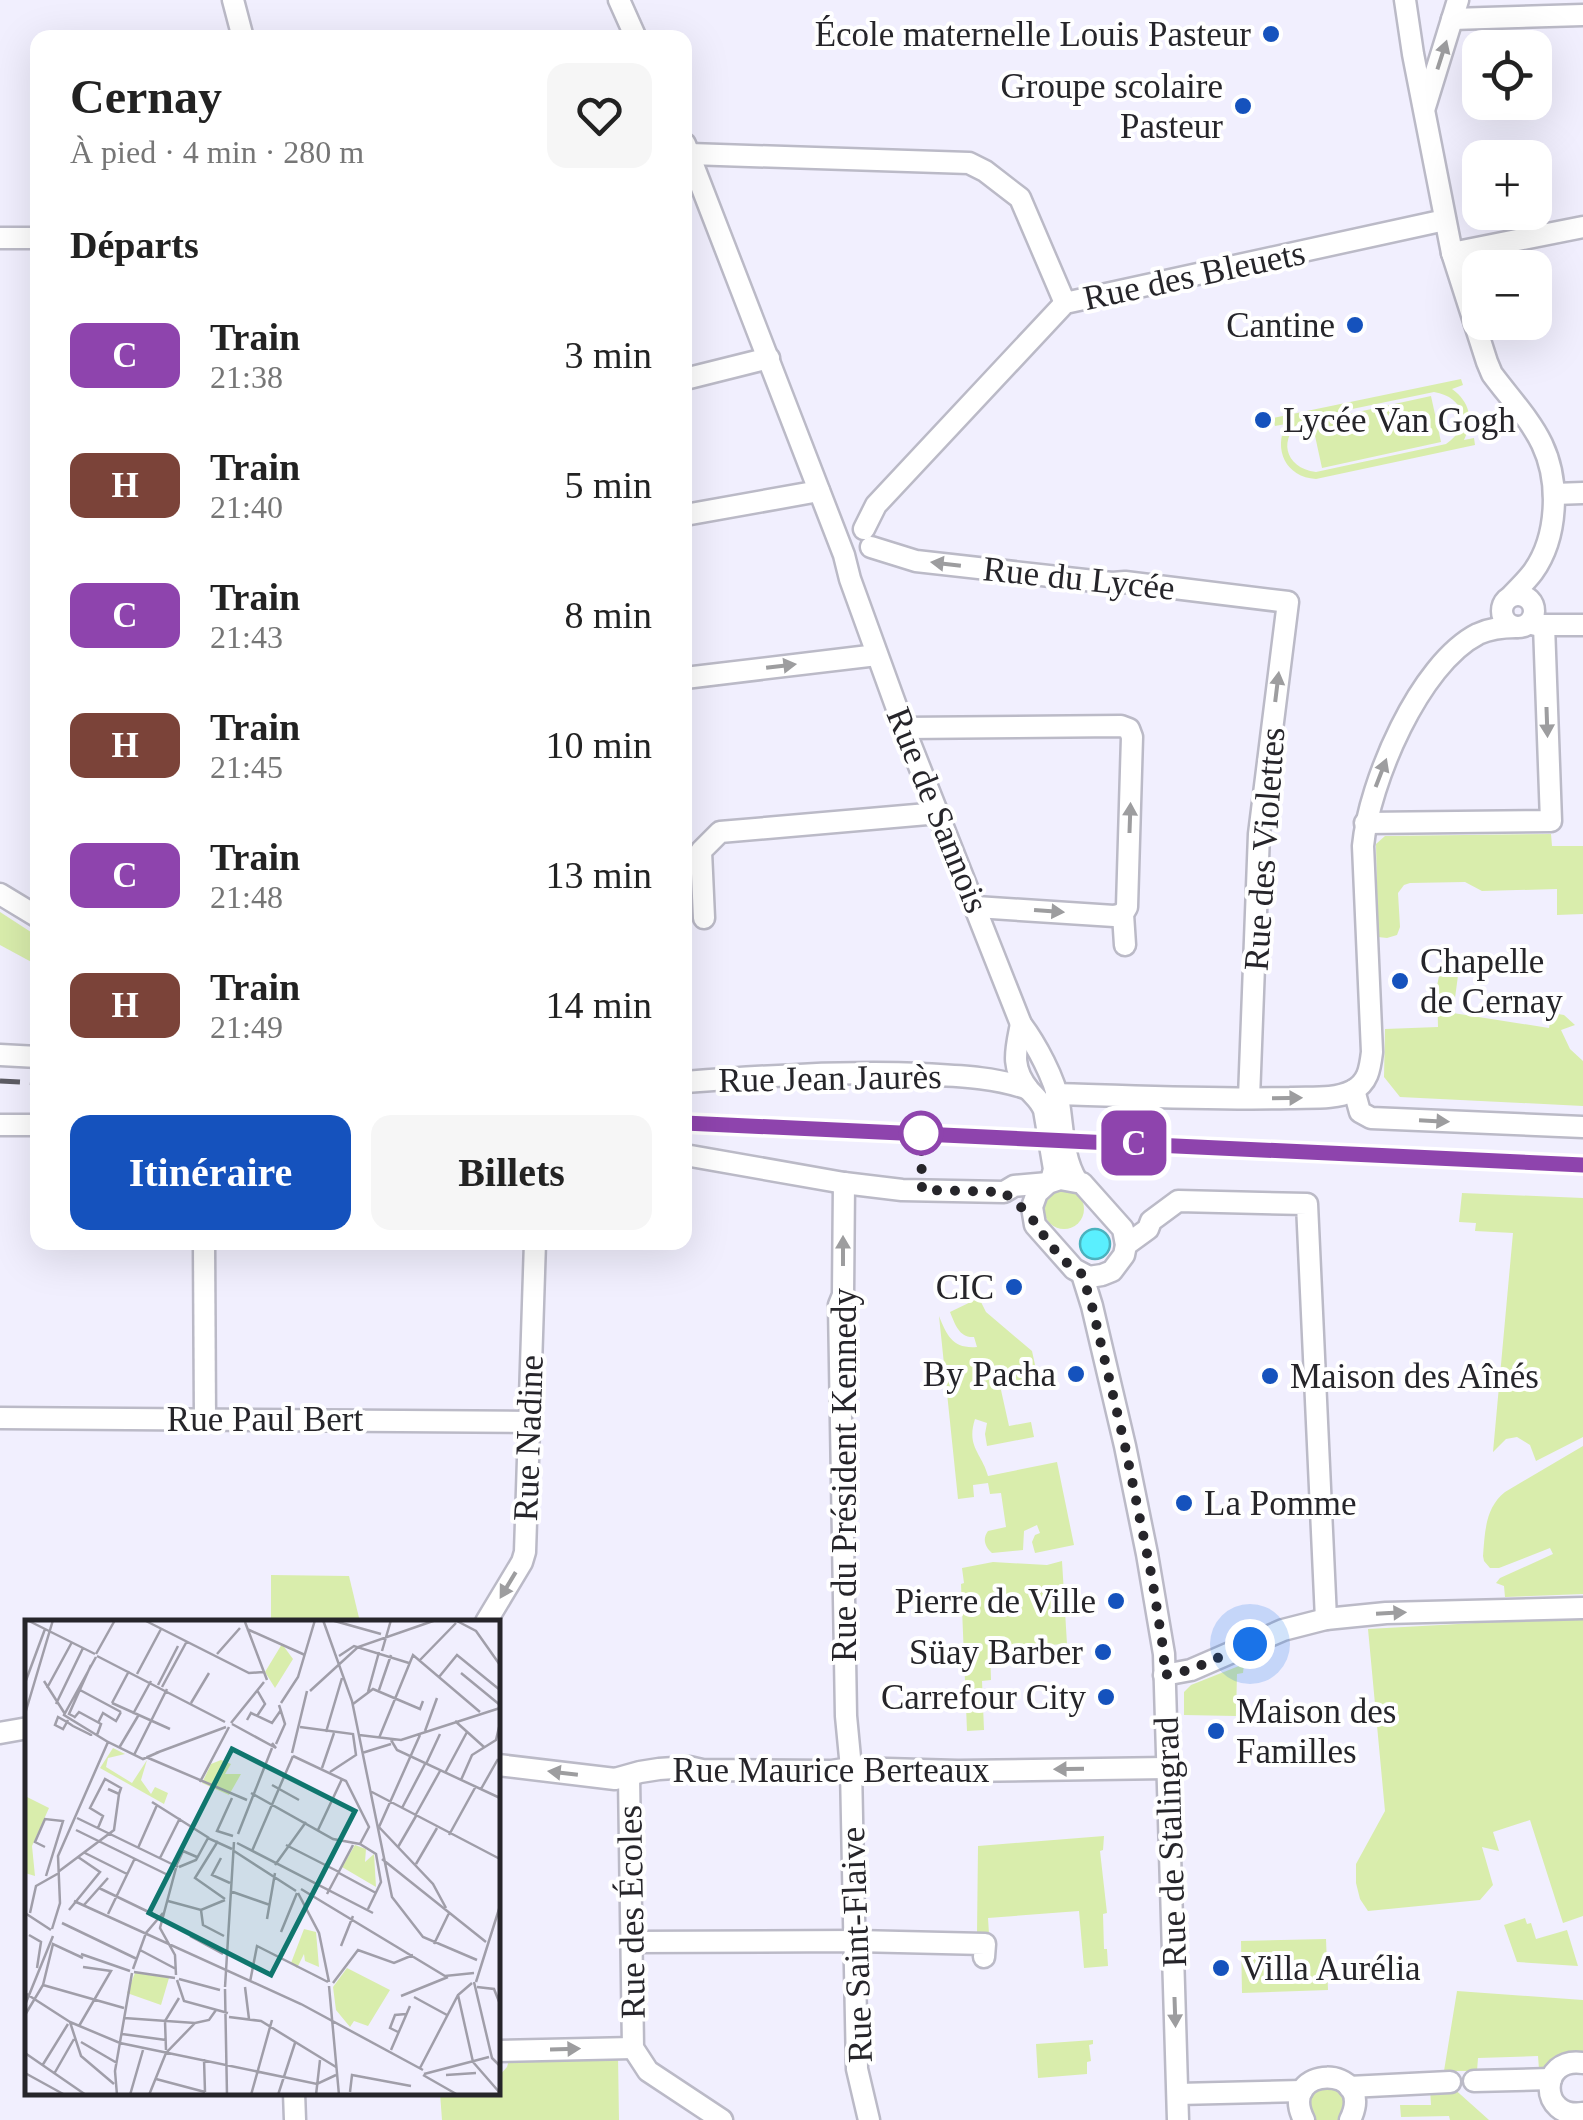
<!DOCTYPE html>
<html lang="fr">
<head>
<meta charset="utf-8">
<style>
	body { margin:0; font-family:"Times New Roman",serif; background:#f6f6f6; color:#222; height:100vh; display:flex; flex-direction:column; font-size:38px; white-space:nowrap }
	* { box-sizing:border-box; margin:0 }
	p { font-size:32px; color:#767676 }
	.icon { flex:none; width:55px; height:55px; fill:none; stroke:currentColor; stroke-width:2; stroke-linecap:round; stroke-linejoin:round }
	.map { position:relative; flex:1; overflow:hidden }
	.panel { position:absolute; left:30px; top:30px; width:662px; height:1220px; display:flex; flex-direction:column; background:#fff; border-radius:20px; box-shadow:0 10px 40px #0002 }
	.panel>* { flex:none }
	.badge { padding:0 20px; border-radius:15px; font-size:35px; line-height:65px }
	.tools { position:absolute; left:1462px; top:30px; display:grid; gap:20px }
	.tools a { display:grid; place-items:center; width:90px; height:90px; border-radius:20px; background:#fff; box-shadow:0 10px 40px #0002; font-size:50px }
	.you { position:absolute; width:50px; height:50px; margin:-25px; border:8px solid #fff; border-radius:50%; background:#1a73e8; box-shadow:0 0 0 15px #1a73e833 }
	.map>.badge { position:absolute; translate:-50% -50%; box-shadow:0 0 0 5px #fff }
	h2 { padding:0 40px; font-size:38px; line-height:90px }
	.round { display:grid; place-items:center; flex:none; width:105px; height:105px; border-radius:20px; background:#f6f6f6 }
	.head { display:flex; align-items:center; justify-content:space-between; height:170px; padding:0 40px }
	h1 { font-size:48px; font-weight:800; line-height:75px }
	.action { display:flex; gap:20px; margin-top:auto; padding:20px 40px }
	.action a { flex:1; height:115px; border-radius:20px; background:#1552bd; color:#fff; font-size:40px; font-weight:800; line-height:115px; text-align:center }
	.action a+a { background:#f6f6f6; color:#222 }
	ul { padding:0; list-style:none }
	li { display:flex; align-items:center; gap:30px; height:130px; padding:0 40px }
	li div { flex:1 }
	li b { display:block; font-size:38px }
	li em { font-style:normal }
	li .badge { min-width:110px; font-weight:700; text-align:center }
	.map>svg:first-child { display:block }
	.green { fill:#d9edac; fill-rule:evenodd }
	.water { fill:#5aeffe; stroke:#4ab2be; stroke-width:2.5 }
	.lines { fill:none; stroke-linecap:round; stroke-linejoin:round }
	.minor-casing { stroke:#bbbac7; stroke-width:25 }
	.minor { stroke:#fff; stroke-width:20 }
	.rail { stroke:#5d5c64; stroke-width:5; stroke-dasharray:20 10; stroke-linecap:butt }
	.oneway { fill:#9d9d9f }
	.line-casing { stroke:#fff; stroke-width:22 }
	.line { stroke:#8e44ad; stroke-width:15 }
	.walk { stroke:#26252a; stroke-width:10; stroke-dasharray:0 18 }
	.poi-dot { fill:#1552bd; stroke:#fff; stroke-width:4 }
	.stop-dot { fill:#fff; stroke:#8e44ad; stroke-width:5 }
	.labels { text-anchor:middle; stroke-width:8; stroke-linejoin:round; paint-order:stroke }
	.poi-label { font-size:35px; fill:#26252a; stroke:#fff; text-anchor:end }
	.street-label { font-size:35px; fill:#26252a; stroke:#fff }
	.inset-road { fill:none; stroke:#a09ea9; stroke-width:2.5 }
	.view { fill:#0f766e; fill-opacity:0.15; stroke:#0f766e; stroke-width:5 }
	.inset-edge { fill:none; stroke:#26252a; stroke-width:5 }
</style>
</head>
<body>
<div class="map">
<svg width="1583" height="2120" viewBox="0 0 1583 2120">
	<rect width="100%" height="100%" fill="#f1effe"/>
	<g class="green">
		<path d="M1461 379 1463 385 1452 389C1470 402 1474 420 1464 440L1474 438 1475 445 1316 479C1286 477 1273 450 1286 424L1275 426 1273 418ZM1434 392C1465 397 1473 426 1446 444L1316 472C1284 468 1277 437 1304 419Z"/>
		<polygon points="1431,396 1441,442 1322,468 1312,422"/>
		<polygon points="1551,834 1552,846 1583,846 1583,914 1557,915 1557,889 1482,891 1465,882 1410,883 1404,885 1398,893 1400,927 1397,935 1387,938 1378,937 1376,844 1385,836"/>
		<polygon points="0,912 37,936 37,965 0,945"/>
		<polygon points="1441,966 1459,968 1453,1013 1549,1028 1552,1013 1564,1015 1575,1025 1561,1030 1570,1049 1583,1061 1583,1106 1400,1097 1384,1077 1385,1029 1438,1027 1437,986"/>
		<circle cx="1064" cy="1209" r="20"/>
		<polygon points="1462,1193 1583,1198 1583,1437 1536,1461 1530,1445 1517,1437 1506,1439 1493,1452 1513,1233 1475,1231 1476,1223 1459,1222"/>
		<path d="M979 1298 986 1312 1032 1351 1037 1374 1034 1378 1015 1383 1016 1386 1001 1390 1009 1426 1031 1422 1034 1437 987 1446 985 1434 987 1423 975 1419C966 1447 982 1453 988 1476L1057 1462 1074 1545 1035 1553 1032 1542 1035 1535 1040 1533 1037 1525 1024 1531 1023 1550 992 1553C985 1547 982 1539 988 1531L1006 1527 1001 1493 990 1494 988 1483 973 1485 974 1497 958 1499 939 1316C947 1336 953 1349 977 1347L974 1337C959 1338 955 1324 950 1312Z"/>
		<path d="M1583 1446V1594L1505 1597 1504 1586 1496 1583 1500 1578 1553 1554 1550 1548 1499 1568H1490L1484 1561 1483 1556C1485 1532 1485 1508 1505 1492Z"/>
		<polygon points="1062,1561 1067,1644 990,1648 991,1680 982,1681 984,1730 967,1731 961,1584 964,1583 962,1568 993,1562 1047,1565"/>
		<polygon points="271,1575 349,1576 360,1622 271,1622"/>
		<polygon points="1583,1617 1583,1916 1563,1923 1530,1820 1493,1832 1499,1851 1482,1847 1493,1885 1480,1900 1368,1911 1360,1899 1356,1883 1356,1864 1385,1811 1368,1629"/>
		<polygon points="1244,1664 1243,1673 1237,1674 1236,1716 1184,1715 1184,1692 1191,1685"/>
		<polygon points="1104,1836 1103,1850 1100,1851 1107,1913 1103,1914 1104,1949 1107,1949 1108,1966 1084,1968 1079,1911 988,1918 989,1934 977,1934 978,1846"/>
		<polygon points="1525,1918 1527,1924 1531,1923 1536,1939 1567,1930 1578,1966 1517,1962 1504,1925"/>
		<polygon points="1326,1939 1328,1990 1242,1993 1241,1941"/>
		<polygon points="1457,1991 1583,2000 1583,2057 1550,2069 1539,2069 1538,2056 1478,2058 1477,2071 1444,2071"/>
		<polygon points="1093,2040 1093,2044 1089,2045 1091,2061 1087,2062 1087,2074 1038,2078 1036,2044"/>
		<polygon points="618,2056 619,2120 442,2120 440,2093 498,2092 498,2077 507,2067 509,2060"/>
		<polygon points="1330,2083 1346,2095 1342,2120 1312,2120 1307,2097 1311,2090"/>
		<polygon points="1451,2086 1489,2120 1450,2120 1449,2116 1401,2117 1400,2105 1431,2105 1430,2088"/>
	</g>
	<circle class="water" cx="1095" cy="1244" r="15"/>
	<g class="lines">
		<defs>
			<g id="minor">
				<polyline points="233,0 243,38"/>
				<polyline points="619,0 636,38"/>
				<path d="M1405 0 1413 54 1452 253 1487 362 1492 374C1509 397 1530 419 1542 444 1560 482 1558 537 1533 572 1527 580 1519 588 1512 595"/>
				<polyline points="1452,19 1583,15"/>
				<polyline points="1425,107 1458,0"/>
				<path d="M685 144 844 555 850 579 904 728 1021 1024C1036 1044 1055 1079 1059 1103 1063 1128 1063 1159 1077 1181"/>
				<polyline points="690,154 969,163 985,171 1020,198 1065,303"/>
				<polyline points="0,238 38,238"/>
				<polyline points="1452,253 1583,227"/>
				<polyline points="685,379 769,358"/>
				<polyline points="1554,494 1583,493"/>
				<polyline points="685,515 819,491"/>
				<polyline points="864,529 876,505 1065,303 1445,220"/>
				<polyline points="871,547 916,561 1112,583 1125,582 1288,602 1259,834 1249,1098"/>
				<circle cx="1518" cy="611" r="16"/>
				<polyline points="1535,625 1583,625"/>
				<polyline points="685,678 877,655"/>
				<polyline points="904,728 1121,726 1129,729 1132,737 1127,907 1123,914 1125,945"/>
				<polyline points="1365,823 1551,821 1544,625"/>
				<polyline points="0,894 38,917"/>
				<polyline points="976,907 1114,916 1123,914"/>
				<polyline points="704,918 701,851 720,832 939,813"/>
				<path d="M1021 1024C1016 1050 1010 1067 1029 1090 1035 1097 1040 1100 1044 1110L1054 1169 1051 1181"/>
				<polyline points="0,1055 38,1057"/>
				<path d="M685 1082C764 1076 843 1071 922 1074 958 1076 995 1077 1028 1089"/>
				<polyline points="1354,1090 1360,1112 1371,1118 1583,1127"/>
				<path d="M1056 1094C1134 1096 1212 1100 1290 1098 1310 1097 1334 1100 1352 1091 1368 1083 1370 1069 1372 1052L1363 846C1369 783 1419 664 1478 634 1491 628 1502 627 1516 627"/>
				<polyline points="0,1125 38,1125"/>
				<polyline points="685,1155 844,1183 902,1190 1004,1192 1014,1186 1048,1183"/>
				<polygon points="1060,1179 1082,1183 1123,1229 1126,1245 1124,1255 1112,1271 1102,1275 1089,1277 1074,1269 1035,1225 1032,1207 1037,1193 1048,1183"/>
				<polyline points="844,1183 843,1295 839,1305 846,1716 851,1768 857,2069 869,2120"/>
				<polyline points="204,1242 205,1419"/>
				<polyline points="1126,1245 1148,1229 1151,1221 1178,1201 1307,1204 1326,1619"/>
				<polyline points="1082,1274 1092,1306 1125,1446 1147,1554 1164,1654 1178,2120"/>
				<polyline points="0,1418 529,1422"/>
				<polyline points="486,1622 522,1562 525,1552 535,1242"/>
				<polyline points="1164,1675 1191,1670 1283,1630 1326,1619 1386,1613 1583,1608"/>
				<polyline points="0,1733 28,1728"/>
				<polyline points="498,1765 615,1779 640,1772 659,1769 689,1767 702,1770 831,1771 851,1768 958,1771 1167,1768"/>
				<polyline points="629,1776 633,2048 648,2071 722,2120"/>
				<polyline points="632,1942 856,1941 985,1944 984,1957"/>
				<polyline points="498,2051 633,2048"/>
				<path d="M1583 2063C1538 2056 1539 2120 1583 2113"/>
				<polyline points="1474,2081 1551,2079"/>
				<polyline points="1349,2087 1450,2082"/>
				<polyline points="294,2092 295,2120"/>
				<polyline points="1178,2094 1302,2091"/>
				<path d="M1304 2120C1276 2064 1378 2063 1350 2120"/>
			</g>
		</defs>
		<use href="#minor" class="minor-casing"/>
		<use href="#minor" class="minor"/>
		<g class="rail">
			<polyline points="0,1081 38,1083"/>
			<polyline points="685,1123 1583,1165"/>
		</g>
	</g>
	<defs><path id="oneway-solid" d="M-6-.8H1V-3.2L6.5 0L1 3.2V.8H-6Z" transform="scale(2.5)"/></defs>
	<g class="oneway">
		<use href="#oneway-solid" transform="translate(1442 55) rotate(-72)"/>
		<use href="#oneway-solid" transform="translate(946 564) rotate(-173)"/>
		<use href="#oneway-solid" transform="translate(781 666) rotate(-7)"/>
		<use href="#oneway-solid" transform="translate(1277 687) rotate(-83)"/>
		<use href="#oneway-solid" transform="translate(1547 722) rotate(88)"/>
		<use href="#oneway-solid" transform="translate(1381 773) rotate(-69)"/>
		<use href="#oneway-solid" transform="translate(1130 818) rotate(-88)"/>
		<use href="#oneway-solid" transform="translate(1049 911) rotate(4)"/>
		<use href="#oneway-solid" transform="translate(1287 1098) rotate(-1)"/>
		<use href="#oneway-solid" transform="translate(1434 1121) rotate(3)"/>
		<use href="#oneway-solid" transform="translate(843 1251) rotate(-90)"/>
		<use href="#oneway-solid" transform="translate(508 1585) rotate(121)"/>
		<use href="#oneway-solid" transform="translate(1391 1613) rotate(-3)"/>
		<use href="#oneway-solid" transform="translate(1069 1769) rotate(179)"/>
		<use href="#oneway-solid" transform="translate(563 1773) rotate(-173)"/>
		<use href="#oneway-solid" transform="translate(1175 2012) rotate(88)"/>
		<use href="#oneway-solid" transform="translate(565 2049) rotate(-2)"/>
	</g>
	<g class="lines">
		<defs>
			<polyline id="line" points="685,1123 1583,1165"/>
		</defs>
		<use href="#line" class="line-casing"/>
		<use href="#line" class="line"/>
		<path class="walk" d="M921 1133 922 1190 1004 1192C1013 1202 1026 1209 1033 1220 1046 1239 1061 1262 1082 1274L1092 1306 1125 1446 1152 1578 1164 1654V1675L1190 1670 1250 1644"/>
	</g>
	<g class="poi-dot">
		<circle cx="1271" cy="34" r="10"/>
		<circle cx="1243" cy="106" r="10"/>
		<circle cx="1355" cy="325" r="10"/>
		<circle cx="1263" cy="420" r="10"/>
		<circle cx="1400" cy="981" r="10"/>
		<circle cx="1014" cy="1287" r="10"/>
		<circle cx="1076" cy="1374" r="10"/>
		<circle cx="1270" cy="1376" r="10"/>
		<circle cx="1184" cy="1503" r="10"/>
		<circle cx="1116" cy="1601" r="10"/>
		<circle cx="1103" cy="1652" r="10"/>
		<circle cx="1106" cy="1697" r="10"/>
		<circle cx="1216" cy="1731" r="10"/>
		<circle cx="1221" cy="1968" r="10"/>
	</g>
	<circle class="stop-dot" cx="921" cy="1133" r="20"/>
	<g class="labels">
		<g class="poi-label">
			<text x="1251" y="46">École maternelle Louis Pasteur</text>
			<text x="1223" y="98">Groupe scolaire<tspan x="1223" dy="40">Pasteur</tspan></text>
			<text x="1335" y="337">Cantine</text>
			<text x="1283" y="432" text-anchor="start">Lycée Van Gogh</text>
			<text x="1420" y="973" text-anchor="start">Chapelle<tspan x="1420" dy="40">de Cernay</tspan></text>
			<text x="994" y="1299">CIC</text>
			<text x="1056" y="1386">By Pacha</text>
			<text x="1290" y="1388" text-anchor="start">Maison des Aînés</text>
			<text x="1204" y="1515" text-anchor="start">La Pomme</text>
			<text x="1096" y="1613">Pierre de Ville</text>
			<text x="1083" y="1664">Süay Barber</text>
			<text x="1086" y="1709">Carrefour City</text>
			<text x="1236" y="1723" text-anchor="start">Maison des<tspan x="1236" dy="40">Familles</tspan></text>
			<text x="1241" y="1980" text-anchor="start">Villa Aurélia</text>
		</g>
		<g class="street-label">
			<text transform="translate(1194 275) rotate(-12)" y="12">Rue des Bleuets</text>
			<text transform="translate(1079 578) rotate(6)" y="12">Rue du Lycée</text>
			<text transform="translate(938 810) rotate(68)" y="12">Rue de Sannois</text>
			<text transform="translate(1264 849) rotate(-86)" y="12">Rue des Violettes</text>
			<text transform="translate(830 1078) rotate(-1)" y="12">Rue Jean Jaurès</text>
			<text x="265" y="1431">Rue Paul Bert</text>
			<text transform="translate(528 1438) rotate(-88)" y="12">Rue Nadine</text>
			<text transform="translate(844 1475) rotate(-90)" y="12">Rue du Président Kennedy</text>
			<text x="831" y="1782">Rue Maurice Berteaux</text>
			<text transform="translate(1170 1842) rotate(-92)" y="12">Rue de Stalingrad</text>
			<text transform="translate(631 1912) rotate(-91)" y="12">Rue des Écoles</text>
			<text transform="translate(856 1945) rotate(-92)" y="12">Rue Saint-Flaive</text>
		</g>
	</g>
	<g transform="translate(25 1620)">
		<rect width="475" height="475" fill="#f1effe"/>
		<path d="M257 24 268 39 250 68 240 52ZM88 128 100 134 83 138 81 147 107 163 122 140 116 160 126 174 130 167 143 173 139 184 75 148ZM196 140 206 144 200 154H216L204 175 177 163 186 144ZM0 176 24 188 7 226 10 256 0 253ZM330 225 341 229 340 242 349 234 351 267 317 247ZM279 309 291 312 294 347 280 341 279 334 272 348 266 343ZM322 348 365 370 343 406 329 401 325 407 311 390 308 367ZM110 353 144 358 136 385 102 373Z" fill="#d9edac"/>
		<path class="inset-road" d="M2 0 70 34M119 0 224 53 238 52M298 0 327 81 367 277 398 317 452 340M306 0 356 14M432 1 451 11 475 45M220 2 242 60M222 9 280 35M357 31 366 0M71 34 90 0M192 34 215 8M72 36 200 102M314 36 329 26 384 43M71 37 39 95 83 122M395 40 431 3M436 53 475 85M112 54 136 9M414 57 432 35 475 70M19 61 40 94M0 63 20 9M133 65 153 26M137 67 162 21M22 68 47 22M55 70 96 92M354 70 366 35M285 71 333 27 411 0M343 72 354 32M87 83 145 109M87 83 104 51M166 83 184 53M256 83 273 57 290 0M31 84 58 28M328 84 348 69 395 89 398 81M0 94 28 0M108 94 126 61M232 96 240 84 232 70M50 97 44 94 66 45M49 98 54 92 76 104 72 115M43 100 42 102 38 109 30 105 33 97 42 102 48 106 66 115V116M222 100 226 93 247 103 256 90M430 101 459 127M73 103 78 93 91 101 96 92M206 103 239 62M207 104 251 128 247 123M275 107 328 114 331 135 305 152M400 111 412 78M301 112 317 58M334 115 376 120 475 88M354 118 388 35 455 92M366 120 372 130 475 178M251 124 260 104 254 85M94 128 113 96M131 133 201 107M267 133 282 71M337 133 366 124M109 135 142 69M268 136 321 161 344 207 335 224M121 137 222 180M401 144 415 114M297 148 309 113M420 153 442 112M436 160 447 135 471 120 475 103M175 162 204 107M247 165 274 180M456 169 473 139M345 171 475 239M226 173 308 219 335 224M207 178 192 211 208 216M127 182 184 218M377 188 400 144M390 196 415 151M52 198 153 247M352 205 408 264 421 288M354 207 395 115M73 208 78 196 65 188 80 159 96 168 94 174 83 169M51 210 145 256M293 210 317 159M213 214 247 128M424 215 451 166M193 221 170 258 200 279M212 223 348 293M335 224 351 234 356 262 343 289M261 225 314 252M20 227 10 222 20 199 38 201 21 256M373 227 391 196M113 228 132 185M209 231 271 271M227 231 268 136M60 233 102 254M135 238 155 198M196 238 187 255 205 263M357 239 461 322M391 244 412 208M250 245 281 202M151 246 158 231 172 237M154 247 171 240 183 218 207 229M33 252 89 210 94 174M314 253 351 273M74 268 134 297M276 269 420 356 449 353M205 271 245 285M273 273 294 313 304 362M302 274 328 225M49 281 276 384 398 450M143 281 176 290 200 280M59 285 83 258M44 290 75 252 53 237M176 290 178 305 199 316M0 293 26 310M5 293 11 266 34 253M83 294 110 238M242 299 250 253M37 303 112 339M27 309 35 283 33 236 83 122 118 139 134 132M256 312 272 273M4 315 16 322 12 348M165 316 198 334M409 324 424 293M316 326 328 296M115 330 151 349M56 334 105 351M108 349 121 313 138 293M109 352 150 358M151 355 150 335 135 308 151 248M154 359 195 370M152 360 159 381 203 393M225 362 232 326 303 362M449 362 467 438 475 446M451 362 475 286M308 363 333 330 369 343 388 335M18 365 99 388M304 366 314 475M200 367 209 222M220 367 224 399M452 367 469 369 475 384M200 369 202 475M0 373 45 402 56 436 89 464M433 375 448 442 475 473M376 376 423 357M389 377 422 395M0 385 28 316M0 395 18 365 28 324 58 338M204 397 236 401 311 447M99 398 170 403 184 400 191 390M45 402 95 423 292 464 311 455M54 406 86 351 58 347M373 412 365 408 370 395 381 394M97 414 141 420M56 422 92 443M141 430 140 401 154 378M366 430 385 386M0 433 61 475M179 439 180 472M17 446 43 404M395 448 433 375 447 363M0 453 40 475M29 454 49 419M399 454 464 437M398 455 433 475M421 455 451 453M131 459 180 472M325 472 327 455 386 466M92 475 90 451 107 353M105 475 118 430M124 475 141 433 170 403M226 475 247 400M253 475 270 423M291 475 295 440"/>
		<path class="view" d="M207 129 330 191 246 355 124 293Z"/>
		<rect width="475" height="475" class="inset-edge"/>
	</g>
</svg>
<div class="tools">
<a><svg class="icon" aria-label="locate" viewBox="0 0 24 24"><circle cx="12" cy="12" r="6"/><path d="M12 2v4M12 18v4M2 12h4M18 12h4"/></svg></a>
<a>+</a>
<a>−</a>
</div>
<div class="you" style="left:1250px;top:1644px"></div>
<b class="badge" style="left:1134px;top:1143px;background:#8e44ad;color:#fff">C</b>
<section class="panel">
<div class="head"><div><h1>Cernay</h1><p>À pied · 4 min · 280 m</p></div><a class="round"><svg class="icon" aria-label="heart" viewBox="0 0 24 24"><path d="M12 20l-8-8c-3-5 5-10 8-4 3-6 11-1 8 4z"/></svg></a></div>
<h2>Départs</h2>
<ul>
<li><span class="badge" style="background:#8e44ad;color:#fff">C</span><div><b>Train</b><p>21:38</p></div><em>3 min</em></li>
<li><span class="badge" style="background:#7b4339;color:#fff">H</span><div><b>Train</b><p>21:40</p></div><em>5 min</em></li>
<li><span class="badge" style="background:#8e44ad;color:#fff">C</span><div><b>Train</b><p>21:43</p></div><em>8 min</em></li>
<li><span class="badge" style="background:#7b4339;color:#fff">H</span><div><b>Train</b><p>21:45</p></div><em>10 min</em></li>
<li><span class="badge" style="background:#8e44ad;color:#fff">C</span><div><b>Train</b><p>21:48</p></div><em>13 min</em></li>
<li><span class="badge" style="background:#7b4339;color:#fff">H</span><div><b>Train</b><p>21:49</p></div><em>14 min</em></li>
</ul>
<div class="action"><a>Itinéraire</a><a>Billets</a></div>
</section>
</div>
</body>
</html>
